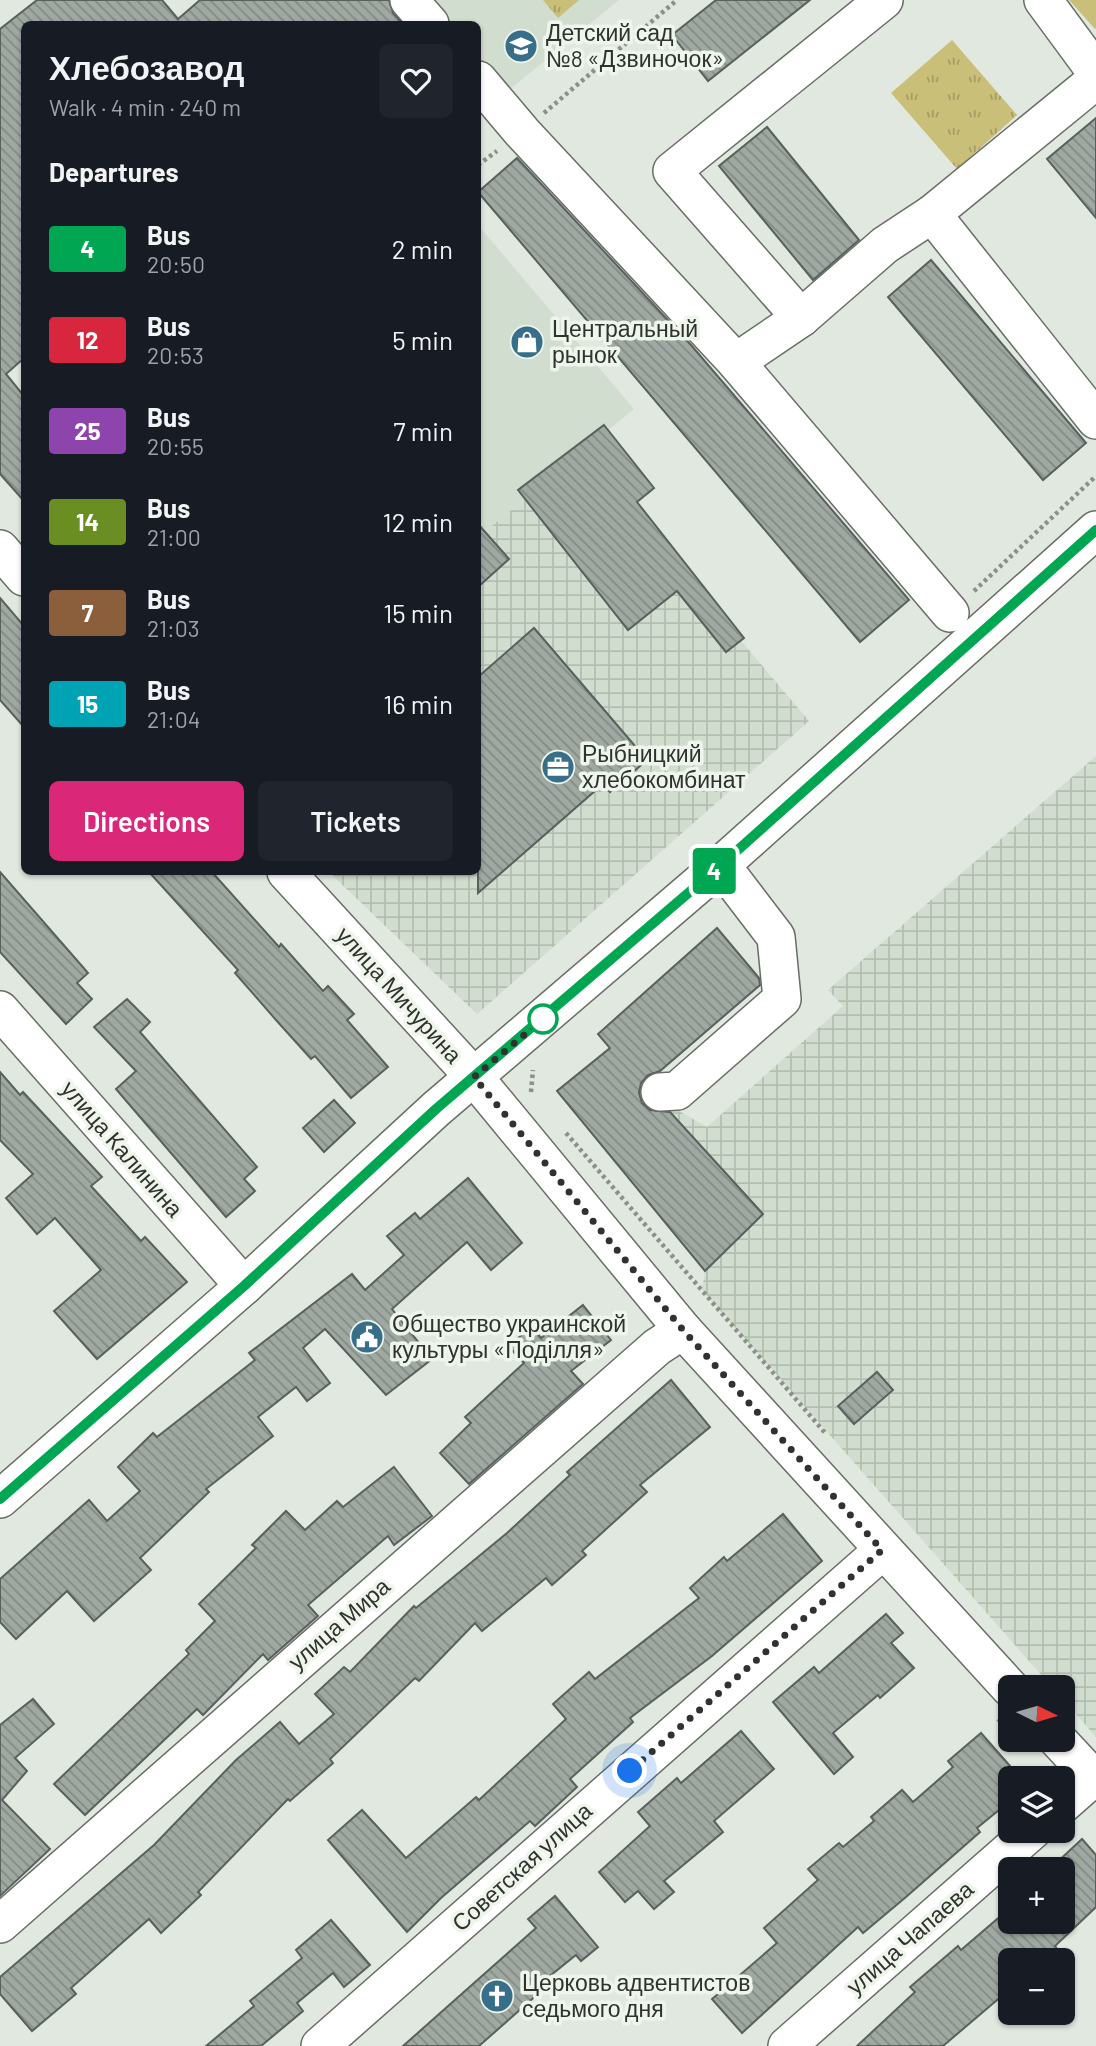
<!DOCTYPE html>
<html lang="en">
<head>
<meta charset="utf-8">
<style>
	body { margin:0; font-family:Barlow,sans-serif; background:#20242c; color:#f1f3f6; height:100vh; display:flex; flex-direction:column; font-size:26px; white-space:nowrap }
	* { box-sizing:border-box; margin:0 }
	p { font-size:23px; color:#9ea1a6 }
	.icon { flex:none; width:38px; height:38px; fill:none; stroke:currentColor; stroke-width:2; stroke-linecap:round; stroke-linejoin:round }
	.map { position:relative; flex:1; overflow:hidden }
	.details { position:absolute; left:21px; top:21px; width:460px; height:854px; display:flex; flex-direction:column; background:#171b24; border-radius:10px; box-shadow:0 2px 5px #0004 }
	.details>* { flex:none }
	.badge { padding:0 14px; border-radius:5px; font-size:24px; line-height:46px }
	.needle { width:46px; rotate:95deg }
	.controls { position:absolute; left:998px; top:1675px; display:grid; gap:14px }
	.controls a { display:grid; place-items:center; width:77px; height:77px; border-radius:10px; background:#171b24; box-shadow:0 2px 5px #0004; font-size:35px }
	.you { position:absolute; width:35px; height:35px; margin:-18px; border:5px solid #fff; border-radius:50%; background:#1a73e8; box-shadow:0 0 0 10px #1a73e833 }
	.map>.badge { position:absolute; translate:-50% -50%; box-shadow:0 0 0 4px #fff }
	h2 { padding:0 28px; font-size:26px; line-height:63px }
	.round { display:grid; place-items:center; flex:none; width:74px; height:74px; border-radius:10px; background:#20242c }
	.head { display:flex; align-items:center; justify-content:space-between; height:119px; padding:0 28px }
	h1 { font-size:33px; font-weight:600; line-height:52px }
	.action { display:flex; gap:14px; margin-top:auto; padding:14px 28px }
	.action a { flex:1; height:80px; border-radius:10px; background:#db2777; color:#fff; font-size:28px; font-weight:600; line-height:80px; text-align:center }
	.action a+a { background:#20242c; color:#f1f3f6 }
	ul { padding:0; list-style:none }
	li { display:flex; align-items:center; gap:21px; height:91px; padding:0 28px }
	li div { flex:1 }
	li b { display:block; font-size:26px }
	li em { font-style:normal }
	li .badge { min-width:77px; font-weight:700; text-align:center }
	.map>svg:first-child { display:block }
	.built { fill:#d1ddce }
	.industrial { fill:url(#industrial-grid) }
	.park { fill:url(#park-tufts) }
	.pitch { fill:#c9bf78 }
	.building { fill:url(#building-back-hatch); stroke:#58615b; stroke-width:2 }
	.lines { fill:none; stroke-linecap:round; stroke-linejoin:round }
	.minor-casing { stroke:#686e66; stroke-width:40 }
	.path { stroke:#8b9089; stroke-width:4.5; stroke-dasharray:3.5 3.5; stroke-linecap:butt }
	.minor { stroke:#fff; stroke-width:37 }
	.line-casing { stroke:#fff; stroke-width:16 }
	.line { stroke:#00a651; stroke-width:10 }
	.walk { stroke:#2f322e; stroke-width:7; stroke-dasharray:0 12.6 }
	.stop-dot { fill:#fff; stroke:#00a651; stroke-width:3.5 }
	.labels { text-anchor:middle; stroke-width:7; stroke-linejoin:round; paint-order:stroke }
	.poi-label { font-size:23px; fill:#2f322e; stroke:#eef6ec; text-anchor:start }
	.street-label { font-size:23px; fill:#2f322e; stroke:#eef6ec }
</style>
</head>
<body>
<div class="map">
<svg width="1096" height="2046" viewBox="0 0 1096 2046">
	<defs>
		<pattern id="industrial-grid" width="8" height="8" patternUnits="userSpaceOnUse" patternTransform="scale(1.75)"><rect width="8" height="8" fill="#d1ddce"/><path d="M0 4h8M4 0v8" fill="none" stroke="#b4beb1"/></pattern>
		<pattern id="park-tufts" width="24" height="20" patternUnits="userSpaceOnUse" patternTransform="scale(1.75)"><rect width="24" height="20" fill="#c9bf78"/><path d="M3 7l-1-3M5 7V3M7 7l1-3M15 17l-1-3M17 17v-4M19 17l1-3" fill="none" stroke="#a49c63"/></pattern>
		<pattern id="building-back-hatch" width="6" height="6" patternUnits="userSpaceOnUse" patternTransform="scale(1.75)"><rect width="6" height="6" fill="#9fa9a2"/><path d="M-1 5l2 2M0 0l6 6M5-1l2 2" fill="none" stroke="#828a84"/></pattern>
	</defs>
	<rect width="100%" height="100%" fill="#e1e8df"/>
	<g class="built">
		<polygon points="424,0 619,0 502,96 478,67 478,24 444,24"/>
		<polygon points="478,225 634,409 478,537"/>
	</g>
	<g class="industrial">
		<polygon points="582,453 809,721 477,1014 329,872 478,872 478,537"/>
		<polygon points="1096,756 1096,1737 1062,1698 1062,1687 1052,1687 702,1290 705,1271 763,1214 656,1098 707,1127 843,1006 828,990"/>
	</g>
	<g class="park">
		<polygon points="543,0 579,0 558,18"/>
		<polygon points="952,40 1017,115 957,169 891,93"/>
	</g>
	<polygon class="pitch" points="1069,0 1096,0 1096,28 1095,29"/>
	<g class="building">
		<polygon points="37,0 162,0 178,19 200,0 389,0 393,13 403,24 24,24 24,358 6,374 24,396 24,501 0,474 0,29"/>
		<polygon points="716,0 810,0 708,81 672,35"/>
		<polygon points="1096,118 1096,218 1047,159"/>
		<polygon points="767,127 859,240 813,280 719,166"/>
		<polygon points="517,158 691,345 909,600 860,642 478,192"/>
		<polygon points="931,260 1086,443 1043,480 888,297"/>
		<polygon points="604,425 654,488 637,502 744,638 726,652 677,591 628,630 518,490"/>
		<polygon points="478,524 509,559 478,587"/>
		<polygon points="0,598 24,626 24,727 0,700"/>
		<polygon points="534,628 647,760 610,792 603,784 478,893 478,677"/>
		<polygon points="0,872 88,973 77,983 92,999 66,1024 0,952"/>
		<polygon points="149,872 212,872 279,947 281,944 323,991 328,986 354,1014 347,1020 388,1067 351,1098 315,1056 311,1059 276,1020 235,973 238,970"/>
		<polygon points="717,928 759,978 760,985 660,1071 648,1075 641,1083 639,1093 642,1103 650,1110 670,1112 763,1214 705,1271 557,1091 610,1048 598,1034"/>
		<polygon points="127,999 150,1022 140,1032 257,1167 244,1179 255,1191 226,1217 116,1089 136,1071 94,1027"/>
		<polygon points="0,1072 20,1095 23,1092 102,1177 91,1186 141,1241 145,1237 187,1282 97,1359 54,1311 101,1270 55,1218 37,1234 6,1198 33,1174 0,1140"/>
		<polygon points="334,1100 355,1123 324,1152 303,1128"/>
		<polygon points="468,1178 522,1243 491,1270 467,1242 392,1309 432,1359 386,1395 325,1329 303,1348 330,1383 307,1401 296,1387 258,1417 273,1436 206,1489 209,1492 140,1558 151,1570 94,1621 67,1591 16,1639 0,1622 0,1579 89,1500 107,1521 140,1491 118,1467 153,1433 157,1437 255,1360 249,1353 352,1274 365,1290 404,1255 387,1236 415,1213 420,1219"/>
		<polygon points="583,1305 611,1340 571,1371 583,1384 469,1484 440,1453 471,1423 465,1417 524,1363 509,1347 531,1326 541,1338"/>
		<polygon points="877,1372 893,1390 854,1424 838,1406"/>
		<polygon points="671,1380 710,1427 640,1485 647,1492 582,1551 586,1555 552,1585 546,1578 482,1631 475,1623 419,1681 415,1678 330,1759 333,1763 290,1801 288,1799 198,1892 201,1895 161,1933 149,1919 71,1988 76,1994 32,2031 0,1994 0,1977 154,1845 236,1760 280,1722 299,1744 334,1714 315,1694 344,1667 350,1672 414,1606 416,1608 507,1533 570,1475 567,1472"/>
		<polygon points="394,1467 432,1516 394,1545 388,1536 308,1605 318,1616 268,1660 263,1654 203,1715 197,1709 85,1815 54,1784 189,1654 186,1650 215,1621 199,1604 256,1548 252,1545 286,1511 305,1530 337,1501 343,1507"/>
		<polygon points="783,1514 822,1561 712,1656 630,1718 633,1722 570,1779 577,1787 535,1826 530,1821 441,1898 407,1932 328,1840 362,1810 406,1858 476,1797 479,1800 566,1719 553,1704 589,1672 595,1679 699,1598 690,1588 724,1557 727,1561"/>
		<polygon points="886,1614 903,1633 891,1643 914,1668 880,1698 878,1695 833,1733 853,1757 834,1774 773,1702 814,1667 819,1673"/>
		<polygon points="33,1699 54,1724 15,1758 27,1771 2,1800 50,1849 0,1896 0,1725"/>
		<polygon points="741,1731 774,1769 714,1821 723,1832 664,1881 674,1892 654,1909 638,1891 625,1902 599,1872 650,1826 638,1812 677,1778 681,1783"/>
		<polygon points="981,1733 1010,1766 1010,1801 977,1828 980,1832 906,1897 863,1933 858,1927 742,2033 712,1999 777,1943 764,1928 818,1880 808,1869 839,1843 843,1847 874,1821 871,1817 902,1790 913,1802 953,1767 948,1761"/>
		<polygon points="1082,1839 1096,1855 1096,1907 1055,1946 1058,1950 1046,1960 1010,1960 1010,1989 943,2046 857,2046 915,1992 910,1987 958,1946 961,1950 1010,1908 1010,1922 1062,1922 1062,1869 1052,1867"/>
		<polygon points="555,1896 598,1947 581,1961 576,1955 535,1988 539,1993 479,2046 403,2046 536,1928 528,1919"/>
		<polygon points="331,1920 370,1965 344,1987 333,1973 297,2003 303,2011 261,2046 206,2046 254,2006 250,2001 302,1958 296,1950"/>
	</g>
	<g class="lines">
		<defs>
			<g id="minor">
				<polyline points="409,0 430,24"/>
				<polyline points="1043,0 1096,72"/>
				<polyline points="478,80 522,132 736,362 950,613"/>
				<polyline points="932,214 1096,420"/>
				<polyline points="801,318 672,171 884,0"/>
				<polyline points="736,362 801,318 885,245 932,214 1096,80"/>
				<polyline points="0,549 24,577"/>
				<polyline points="286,872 474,1077 683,1330 1010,1688"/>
				<polyline points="0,1010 244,1286"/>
				<polyline points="660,1092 677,1091 782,999 776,937 721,865"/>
				<polyline points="0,1499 244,1286 436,1109 721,865 1096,530"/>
				<polyline points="1058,1740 1096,1781"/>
				<polyline points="1062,1805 1096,1775"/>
				<polyline points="0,1924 657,1347 683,1330"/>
				<polyline points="320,2046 882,1551"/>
				<polyline points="787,2046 1033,1830"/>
			</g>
		</defs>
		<use href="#minor" class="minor-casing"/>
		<g class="path">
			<polyline points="544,113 677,0"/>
			<polyline points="478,165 497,151"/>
			<polyline points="974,591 1096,476"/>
			<polyline points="531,1092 533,1070"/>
			<polyline points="566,1133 826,1434"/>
			<polyline points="998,1719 1010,1731"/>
			<polyline points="1018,1740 1027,1749"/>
		</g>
		<use href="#minor" class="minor"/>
	</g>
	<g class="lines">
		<defs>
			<polyline id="line" points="0,1499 244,1286 436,1109 721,865 1096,530"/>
		</defs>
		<use href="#line" class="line-casing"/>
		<use href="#line" class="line"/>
		<polyline class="walk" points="543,1019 474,1077 683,1330 882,1550 630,1771"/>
	</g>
	<defs>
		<symbol id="school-disc" viewBox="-11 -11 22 22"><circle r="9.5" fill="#376e89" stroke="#eef6ec"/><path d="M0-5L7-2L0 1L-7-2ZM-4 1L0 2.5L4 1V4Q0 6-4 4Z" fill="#fff"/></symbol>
		<symbol id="shop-disc" viewBox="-11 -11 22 22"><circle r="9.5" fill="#376e89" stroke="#eef6ec"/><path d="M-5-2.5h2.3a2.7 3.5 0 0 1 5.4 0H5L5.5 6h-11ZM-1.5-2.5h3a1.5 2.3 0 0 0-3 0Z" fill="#fff"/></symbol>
		<symbol id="office-disc" viewBox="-11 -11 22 22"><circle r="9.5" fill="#376e89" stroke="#eef6ec"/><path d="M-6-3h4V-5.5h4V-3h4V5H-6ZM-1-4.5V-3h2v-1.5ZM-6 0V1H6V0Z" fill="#fff"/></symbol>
		<symbol id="civic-disc" viewBox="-11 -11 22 22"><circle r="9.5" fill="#376e89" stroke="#eef6ec"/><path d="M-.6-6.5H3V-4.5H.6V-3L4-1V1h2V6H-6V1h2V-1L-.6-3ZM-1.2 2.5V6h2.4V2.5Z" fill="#fff"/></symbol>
		<symbol id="church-disc" viewBox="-11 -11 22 22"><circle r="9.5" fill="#376e89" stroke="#eef6ec"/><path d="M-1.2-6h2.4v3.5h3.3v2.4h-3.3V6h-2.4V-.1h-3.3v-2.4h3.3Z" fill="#fff"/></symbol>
	</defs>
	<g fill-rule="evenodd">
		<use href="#school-disc" x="502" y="27" width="38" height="38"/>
		<use href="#shop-disc" x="508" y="323" width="38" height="38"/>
		<use href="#office-disc" x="539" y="748" width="38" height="38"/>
		<use href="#civic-disc" x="348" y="1318" width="38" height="38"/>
		<use href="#church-disc" x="478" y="1977" width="38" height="38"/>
	</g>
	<circle class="stop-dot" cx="543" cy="1019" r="14"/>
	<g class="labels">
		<g class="poi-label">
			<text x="546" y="41">Детский сад<tspan x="546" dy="26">№8 «Дзвиночок»</tspan></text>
			<text x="552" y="337">Центральный<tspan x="552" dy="26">рынок</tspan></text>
			<text x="582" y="762">Рыбницкий<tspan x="582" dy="26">хлебокомбинат</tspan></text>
			<text x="392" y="1332">Общество украинской<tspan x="392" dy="26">культуры «Поділля»</tspan></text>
			<text x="522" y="1991">Церковь адвентистов<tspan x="522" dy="26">седьмого дня</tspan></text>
		</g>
		<g class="street-label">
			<text transform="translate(399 995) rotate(48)" y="8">улица Мичурина</text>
			<text transform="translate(122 1149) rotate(49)" y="8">улица Калинина</text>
			<text transform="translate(339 1624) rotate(-41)" y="8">улица Мира</text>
			<text transform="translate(522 1867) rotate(-42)" y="8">Советская улица</text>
			<text transform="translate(910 1938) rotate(-41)" y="8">улица Чапаева</text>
		</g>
	</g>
</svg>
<div class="controls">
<a><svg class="needle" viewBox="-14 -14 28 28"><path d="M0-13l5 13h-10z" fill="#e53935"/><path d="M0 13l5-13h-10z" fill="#9ea1a6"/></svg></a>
<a><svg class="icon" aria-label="layers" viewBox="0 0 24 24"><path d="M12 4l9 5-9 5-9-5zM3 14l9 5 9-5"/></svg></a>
<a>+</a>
<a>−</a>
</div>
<div class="you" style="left:630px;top:1771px"></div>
<b class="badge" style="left:714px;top:871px;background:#00a651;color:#fff">4</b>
<section class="details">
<div class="head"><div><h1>Хлебозавод</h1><p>Walk · 4 min · 240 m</p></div><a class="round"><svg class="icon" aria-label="heart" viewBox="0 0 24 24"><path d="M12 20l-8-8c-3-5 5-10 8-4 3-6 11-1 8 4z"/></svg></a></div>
<h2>Departures</h2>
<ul>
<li><span class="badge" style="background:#00a651;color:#fff">4</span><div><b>Bus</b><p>20:50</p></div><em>2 min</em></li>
<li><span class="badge" style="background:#d7263d;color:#fff">12</span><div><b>Bus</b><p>20:53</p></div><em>5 min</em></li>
<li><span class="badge" style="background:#8e44ad;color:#fff">25</span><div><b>Bus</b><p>20:55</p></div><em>7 min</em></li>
<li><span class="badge" style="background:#6b8e23;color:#fff">14</span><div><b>Bus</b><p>21:00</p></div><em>12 min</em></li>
<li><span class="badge" style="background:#8b5e3c;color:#fff">7</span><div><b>Bus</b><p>21:03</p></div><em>15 min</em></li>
<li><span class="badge" style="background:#00a3b4;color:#fff">15</span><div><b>Bus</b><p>21:04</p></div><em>16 min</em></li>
</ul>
<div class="action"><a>Directions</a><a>Tickets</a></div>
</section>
</div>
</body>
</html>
